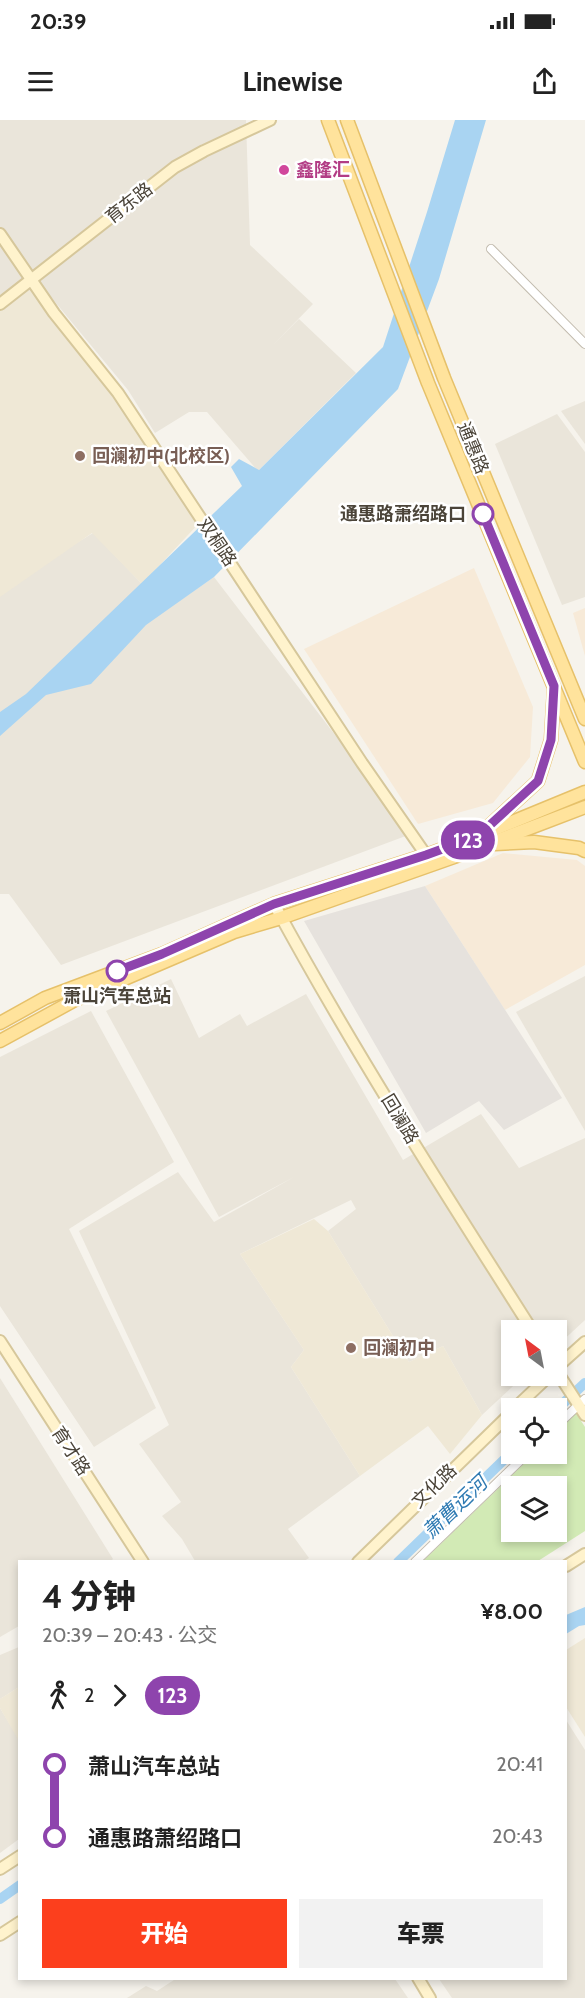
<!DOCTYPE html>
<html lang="zh">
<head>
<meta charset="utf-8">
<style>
	body { margin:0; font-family:Cabin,"Noto Sans SC",sans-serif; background:#f2f2f2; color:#222; height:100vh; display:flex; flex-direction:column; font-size:22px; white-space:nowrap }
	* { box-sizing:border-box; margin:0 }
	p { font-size:20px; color:#767676 }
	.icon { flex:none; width:33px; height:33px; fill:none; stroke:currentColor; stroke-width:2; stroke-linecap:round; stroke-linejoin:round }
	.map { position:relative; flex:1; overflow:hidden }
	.details { position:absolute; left:18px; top:1440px; width:549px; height:420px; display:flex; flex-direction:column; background:#fff; border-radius:0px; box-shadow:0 3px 9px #0003 }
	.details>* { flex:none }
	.badge { padding:0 12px; border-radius:20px; font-size:21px; line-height:39px }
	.needle { width:39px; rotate:328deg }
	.buttons { position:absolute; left:501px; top:1200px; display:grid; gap:12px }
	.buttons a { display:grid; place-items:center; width:66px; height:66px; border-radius:0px; background:#fff; box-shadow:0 3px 9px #0003; font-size:30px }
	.map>.badge { position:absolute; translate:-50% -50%; box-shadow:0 0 0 3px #fff }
	.legs { display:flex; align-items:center; gap:9px; height:66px; padding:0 24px; font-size:20px }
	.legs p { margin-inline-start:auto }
	.summary { display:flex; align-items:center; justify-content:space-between; height:102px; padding:0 24px }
	h1 { font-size:33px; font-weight:800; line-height:45px }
	.button { display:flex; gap:12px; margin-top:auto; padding:12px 24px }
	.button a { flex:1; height:69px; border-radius:0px; background:#fc3f1d; color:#fff; font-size:24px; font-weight:800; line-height:69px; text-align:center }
	.button a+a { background:#f2f2f2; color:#222 }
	ul { padding:0 24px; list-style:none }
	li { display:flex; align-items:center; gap:21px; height:72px; font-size:22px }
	li i { display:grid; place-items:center; width:9px; height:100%; margin:0 8px; background:currentColor }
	li i::after { content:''; width:15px; height:15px; margin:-8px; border:4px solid; border-radius:50%; background:#fff }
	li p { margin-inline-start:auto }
	li:first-child i { background:linear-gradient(#0000 50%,currentColor 0) }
	li:last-child i { background:linear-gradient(currentColor 50%,#0000 0) }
	.status { display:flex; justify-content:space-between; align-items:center; height:42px; padding:0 30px; background:#fff; direction:ltr }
	.status svg { height:16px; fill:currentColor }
	header { display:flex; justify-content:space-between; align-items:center; height:78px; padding:0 24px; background:#fff; font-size:27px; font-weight:800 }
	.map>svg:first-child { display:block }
	.residential { fill:#eae5da }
	.commercial { fill:#f7ead8 }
	.industrial { fill:#e6e2dd }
	.education { fill:#efe8d6 }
	.green { fill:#d2eab5; fill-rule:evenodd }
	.water { fill:#a9d4f2 }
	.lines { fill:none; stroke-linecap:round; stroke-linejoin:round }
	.canal { stroke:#a9d4f2; stroke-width:10 }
	.street-casing { stroke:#c2bbae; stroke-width:10 }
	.secondary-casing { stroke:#d6c79b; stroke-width:14 }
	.primary-casing { stroke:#e6c16a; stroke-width:15 }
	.street { stroke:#fff; stroke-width:8 }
	.secondary { stroke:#fff3cd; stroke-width:10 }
	.primary { stroke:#ffe39c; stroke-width:12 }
	.line-1-casing { stroke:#fff; stroke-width:14 }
	.line-1 { stroke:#8e44ad; stroke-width:9 }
	.hotel-dot { fill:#d1479c; stroke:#fff; stroke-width:2 }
	.education-dot { fill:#8d6e63; stroke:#fff; stroke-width:2 }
	.stop-1-dot { fill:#fff; stroke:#8e44ad; stroke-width:3 }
	.labels { text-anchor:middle; stroke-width:5; stroke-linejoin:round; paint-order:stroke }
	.hotel-label { font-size:18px; font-weight:bold; fill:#b23c85; stroke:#fff; text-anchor:start }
	.street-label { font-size:18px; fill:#4b4439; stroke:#fff }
	.education-label { font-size:18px; font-weight:bold; fill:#785e54; stroke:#fff; text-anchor:start }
	.stop-label { font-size:18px; font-weight:bold; fill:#4b4439; stroke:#fff; text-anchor:end }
	.water-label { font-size:20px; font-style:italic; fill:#2e7ab2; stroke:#fff }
</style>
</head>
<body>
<div class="status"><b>20:39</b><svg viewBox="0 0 49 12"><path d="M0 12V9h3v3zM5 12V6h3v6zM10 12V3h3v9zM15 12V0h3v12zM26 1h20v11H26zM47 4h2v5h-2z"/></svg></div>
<header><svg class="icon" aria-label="menu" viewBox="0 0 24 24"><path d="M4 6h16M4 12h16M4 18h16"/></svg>Linewise<svg class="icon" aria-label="share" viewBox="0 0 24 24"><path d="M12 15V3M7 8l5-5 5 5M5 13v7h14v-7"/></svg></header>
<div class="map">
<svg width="585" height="1878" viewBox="0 0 585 1878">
	<rect width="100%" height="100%" fill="#f6f3ec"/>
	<g class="residential">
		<polygon points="0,0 246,0 250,125 313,184 273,225 299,199 356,253 258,351 207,292 189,292 155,313 128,270 7,124 32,161 0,184"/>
		<polygon points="585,281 585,324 561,291"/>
		<polygon points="557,294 585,332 585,477 562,485 495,324"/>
		<polygon points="93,413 142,464 169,488 214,457 411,714 61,845 9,774 0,774 0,470"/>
		<polygon points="585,856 585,1011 516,892"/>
		<polygon points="171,859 199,918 240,894 247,906 306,874 403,1040 481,994 519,1048 585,1018 585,1200 557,1226 556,1210 512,1210 512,1256 524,1256 482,1295 443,1226 409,1242 328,1111 356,1089 351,1080 240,1134 304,1230 291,1247 360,1356 288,1409 309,1438 304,1441 195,1441 182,1419 162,1396 181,1382 139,1324 169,1305 79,1111 178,1052 214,1102 294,1057 219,1097 106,891"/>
		<polygon points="91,891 174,1042 69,1109 156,1288 94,1327 0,1186 0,937"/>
		<polygon points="0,1258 113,1439 110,1442 20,1442 19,1506 0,1517"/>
		<polygon points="19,1527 19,1567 0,1579 0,1535"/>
		<polygon points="0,1588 20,1621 19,1719 0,1733"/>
		<polygon points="566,1600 585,1630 585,1878 452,1878 439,1859 566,1858"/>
		<polygon points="177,1858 395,1859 408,1878 127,1878 146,1866 157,1871"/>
	</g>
	<g class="commercial">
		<polygon points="474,448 533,587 530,637 493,683 418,704 304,529"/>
		<polygon points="585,488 585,536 573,493"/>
		<polygon points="503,733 577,740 585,746 585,845 505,890 425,766"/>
	</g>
	<polygon class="industrial" points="425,766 562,978 504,1010 479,981 426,1013 304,801"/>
	<g class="education">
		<polygon points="32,161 118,273 202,400 142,464 92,413 0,477 0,184"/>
		<polygon points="314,1099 328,1111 409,1242 443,1226 482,1295 450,1334 428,1306 360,1356 291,1247 304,1230 240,1134"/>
		<polygon points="585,1518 585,1617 566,1587 566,1530"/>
		<polygon points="19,1567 19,1621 0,1588 0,1579"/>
	</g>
	<path class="green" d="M576 1293 585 1307V1411L538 1441H423L534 1334H556L557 1312ZM512 1366H556V1412H512Z"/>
	<g class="water">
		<polygon points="455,0 486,0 439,159 398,269 214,457 146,505 91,564 46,575 0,616 0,592 26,574 242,366 231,347 239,339 259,350 383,227 427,92"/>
		<polygon points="585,1487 585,1505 579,1506 566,1514 566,1495"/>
	</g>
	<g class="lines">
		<g class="canal">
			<polyline points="556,1290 585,1263"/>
			<polyline points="398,1442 512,1332"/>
			<polyline points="0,1779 20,1765"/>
		</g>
		<defs>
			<g id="street">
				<polyline points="491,129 585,224"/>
				<polyline points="556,1306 585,1279"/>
				<polyline points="415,1442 527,1334"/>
			</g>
			<g id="secondary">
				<polyline points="0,114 54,193 118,273 362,643 426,735"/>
				<polyline points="0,184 175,47 204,31 270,0"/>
				<path d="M274 784C353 930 443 1070 532 1210"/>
				<polyline points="0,1221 143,1442"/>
				<polyline points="556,1248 585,1222"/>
				<polyline points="556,1250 585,1295"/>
				<polyline points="515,1288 549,1256"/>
				<polyline points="358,1442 512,1292"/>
				<polyline points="566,1446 585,1434"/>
				<polyline points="0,1749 20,1736"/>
				<polyline points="0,1815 20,1802"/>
				<polyline points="418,1858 430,1878"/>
			</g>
			<g id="primary">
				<polyline points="328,0 428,263 585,642"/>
				<polyline points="347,0 444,258 585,599"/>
				<polyline points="487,708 538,661 551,620 554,570"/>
				<polyline points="495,724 534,722 579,728 585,731"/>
				<polyline points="0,903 45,878 162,834 274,784 426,735 478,716 585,672"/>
				<polyline points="0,921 75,880 234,812 281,798 454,737 585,687"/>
			</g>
		</defs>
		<use href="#street" class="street-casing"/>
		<use href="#secondary" class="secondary-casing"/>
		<use href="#primary" class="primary-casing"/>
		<use href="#street" class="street"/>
		<use href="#secondary" class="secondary"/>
		<use href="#primary" class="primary"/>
	</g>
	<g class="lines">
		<defs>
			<polyline id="line-1" points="117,851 162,834 274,784 426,735 478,716 538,661 551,620 554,566 483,394"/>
		</defs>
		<use href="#line-1" class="line-1-casing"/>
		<use href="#line-1" class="line-1"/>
	</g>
	<circle class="hotel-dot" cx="284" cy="50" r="6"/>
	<g class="education-dot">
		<circle cx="80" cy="336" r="6"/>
		<circle cx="351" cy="1228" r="6"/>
	</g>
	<g class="stop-1-dot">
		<circle cx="483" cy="394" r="10"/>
		<circle cx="117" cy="851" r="10"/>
	</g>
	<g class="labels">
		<g class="hotel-label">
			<text x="296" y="56">鑫隆汇</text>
		</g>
		<g class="street-label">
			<text transform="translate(129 83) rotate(-38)" y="6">育东路</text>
			<text transform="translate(473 328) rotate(68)" y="6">通惠路</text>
			<text transform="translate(217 422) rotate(56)" y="6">双桐路</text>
			<text transform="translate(400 999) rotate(59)" y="6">回澜路</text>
			<text transform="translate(71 1331) rotate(57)" y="6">育才路</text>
			<text transform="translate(434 1366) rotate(-44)" y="6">文化路</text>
		</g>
		<g class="education-label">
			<text x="92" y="342">回澜初中(北校区)</text>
			<text x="363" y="1234">回澜初中</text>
		</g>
		<g class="stop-label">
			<text x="466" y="400">通惠路萧绍路口</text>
			<text x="117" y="882" text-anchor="middle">萧山汽车总站</text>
		</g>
		<g class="water-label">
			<text transform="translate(455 1387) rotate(-44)" y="7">萧曹运河</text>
		</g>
	</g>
</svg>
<div class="buttons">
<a><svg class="needle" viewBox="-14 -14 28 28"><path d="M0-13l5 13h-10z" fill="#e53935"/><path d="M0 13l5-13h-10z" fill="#767676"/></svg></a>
<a><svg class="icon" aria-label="locate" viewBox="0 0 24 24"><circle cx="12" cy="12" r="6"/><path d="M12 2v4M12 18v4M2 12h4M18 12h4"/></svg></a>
<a><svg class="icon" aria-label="layers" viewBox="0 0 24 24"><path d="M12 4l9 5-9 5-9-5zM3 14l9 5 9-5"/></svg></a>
</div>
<b class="badge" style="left:468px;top:720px;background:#8e44ad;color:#fff">123</b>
<section class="details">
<div class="summary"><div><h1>4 分钟</h1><p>20:39 – 20:43 · 公交</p></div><b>¥8.00</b></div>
<div class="legs"><svg class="icon" aria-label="walk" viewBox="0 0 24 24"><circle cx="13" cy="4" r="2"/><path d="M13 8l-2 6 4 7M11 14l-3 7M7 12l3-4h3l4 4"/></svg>2<svg class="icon" aria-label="forward" viewBox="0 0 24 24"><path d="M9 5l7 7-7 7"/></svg><b class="badge" style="background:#8e44ad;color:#fff">123</b></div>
<ul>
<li><i style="color:#8e44ad"></i><b>萧山汽车总站</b><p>20:41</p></li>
<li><i style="color:#8e44ad"></i><b>通惠路萧绍路口</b><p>20:43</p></li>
</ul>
<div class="button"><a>开始</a><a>车票</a></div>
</section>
</div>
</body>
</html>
